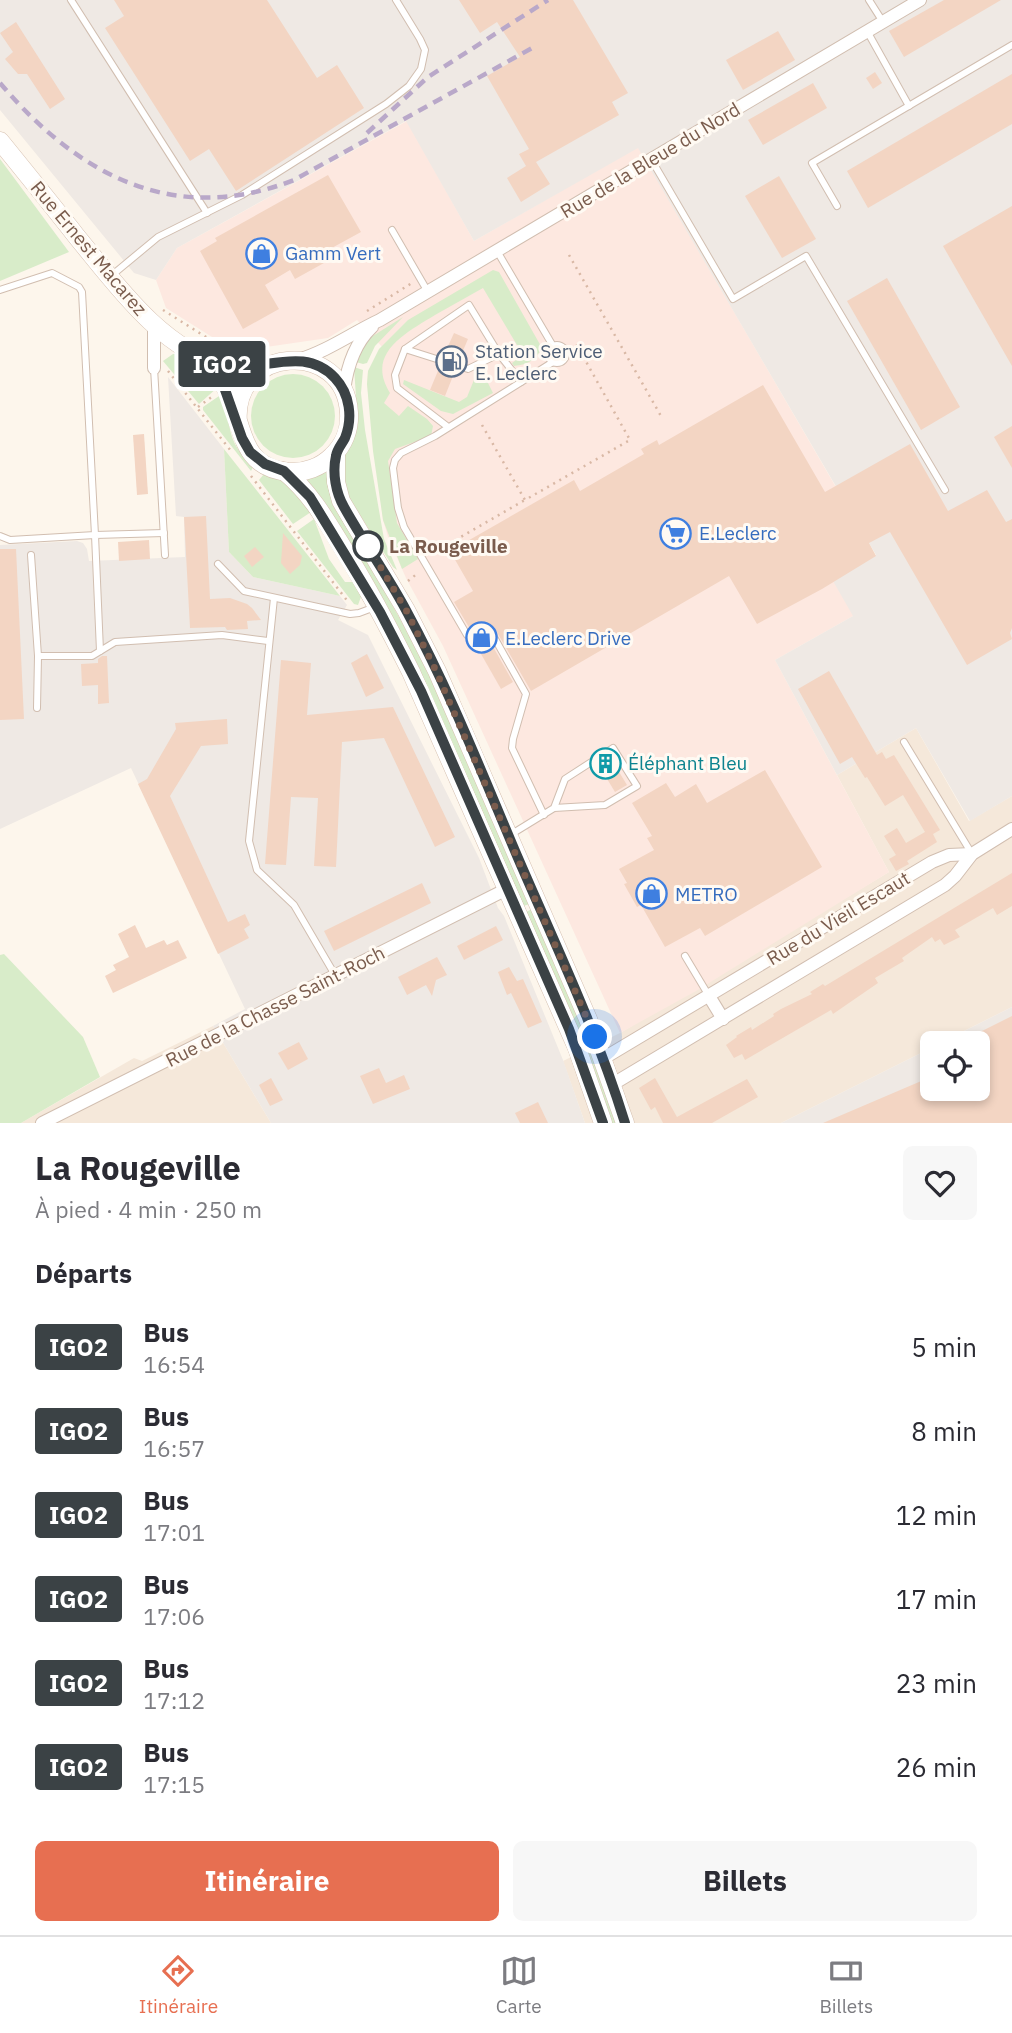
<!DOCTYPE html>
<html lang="fr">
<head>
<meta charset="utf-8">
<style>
	body { margin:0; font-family:"IBM Plex Sans",sans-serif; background:#f7f7f7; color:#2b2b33; height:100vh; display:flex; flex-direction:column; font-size:26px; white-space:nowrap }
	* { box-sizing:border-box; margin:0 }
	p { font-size:23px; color:#7c7c81 }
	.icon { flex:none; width:38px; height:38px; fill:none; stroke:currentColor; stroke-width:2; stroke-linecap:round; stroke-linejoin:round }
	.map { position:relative; height:1123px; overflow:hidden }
	.drawer { display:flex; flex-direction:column; background:#fff; flex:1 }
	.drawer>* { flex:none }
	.badge { padding:0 14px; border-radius:5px; font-size:24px; line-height:46px }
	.buttons { position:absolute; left:920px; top:1031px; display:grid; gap:14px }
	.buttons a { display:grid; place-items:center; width:70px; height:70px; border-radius:10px; background:#fff; box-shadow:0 4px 10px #0003; font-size:35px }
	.you { position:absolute; width:35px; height:35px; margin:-18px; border:5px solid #fff; border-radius:50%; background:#1a73e8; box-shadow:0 0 0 10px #1a73e833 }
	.map>.badge { position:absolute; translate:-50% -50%; box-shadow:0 0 0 4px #fff }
	h2 { padding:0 35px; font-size:26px; line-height:63px }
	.round { display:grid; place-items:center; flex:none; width:74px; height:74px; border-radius:10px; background:#f7f7f7 }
	.summary { display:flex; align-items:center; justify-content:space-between; height:119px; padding:0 35px }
	h1 { font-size:33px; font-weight:700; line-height:52px }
	.button { display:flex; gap:14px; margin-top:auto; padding:14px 35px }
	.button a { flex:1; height:80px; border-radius:10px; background:#e76f51; color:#fff; font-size:28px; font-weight:700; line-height:80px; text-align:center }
	.button a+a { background:#f7f7f7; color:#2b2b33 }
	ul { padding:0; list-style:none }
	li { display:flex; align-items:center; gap:21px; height:84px; padding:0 35px }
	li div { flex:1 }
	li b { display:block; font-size:26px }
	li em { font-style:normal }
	li .badge { min-width:77px; font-weight:700; text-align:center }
	.menu { display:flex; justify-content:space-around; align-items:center; height:98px; border-top:2px solid #e1e1e2; background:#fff; font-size:19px; color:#7c7c81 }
	.menu a { display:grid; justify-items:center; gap:4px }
	.menu .current { color:#e76f51 }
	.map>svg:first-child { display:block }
	.residential { fill:#f5e8da }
	.commercial { fill:#fde8e0 }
	.industrial { fill:#efe9e4 }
	.green { fill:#d8ecc9 }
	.building { fill:#f3d5c3 }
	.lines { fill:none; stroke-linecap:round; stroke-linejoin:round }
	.service-casing { stroke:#d1beb0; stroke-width:8 }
	.minor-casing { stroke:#d1beb0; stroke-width:14 }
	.secondary-casing { stroke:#d6c0b0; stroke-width:19 }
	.path { stroke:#d9b8a5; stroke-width:2.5; stroke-dasharray:2 5; stroke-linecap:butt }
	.service { stroke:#fff; stroke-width:6 }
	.minor { stroke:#fff; stroke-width:12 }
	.secondary { stroke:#fff; stroke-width:18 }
	.rail { stroke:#b9a8c9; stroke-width:4.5; stroke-dasharray:10 7; stroke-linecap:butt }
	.line-casing { stroke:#fff; stroke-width:16 }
	.line { stroke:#3b4245; stroke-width:10 }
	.walk { stroke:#7a5c4d; stroke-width:7; stroke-dasharray:0 12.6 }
	.stop-dot { fill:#fff; stroke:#3b4245; stroke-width:3.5 }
	.labels { text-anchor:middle; stroke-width:6; stroke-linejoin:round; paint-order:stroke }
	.street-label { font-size:19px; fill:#7a5c4d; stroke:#fffaf3 }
	.shop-label { font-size:19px; fill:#366cbe; stroke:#fffaf3; text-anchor:start }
	.service-label { font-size:19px; fill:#4e5e75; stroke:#fffaf3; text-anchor:start }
	.stop-label { font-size:19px; font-weight:bold; fill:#7a5c4d; stroke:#fffaf3; text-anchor:start }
	.culture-label { font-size:19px; fill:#0d838f; stroke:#fffaf3; text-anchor:start }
</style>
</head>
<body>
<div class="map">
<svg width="1012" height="1123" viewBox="0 0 1012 1123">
	<rect width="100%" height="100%" fill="#fdf6ec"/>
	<g class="residential">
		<polygon points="916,728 969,821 1012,796 1012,1007 940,1043 933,1043 933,1047 781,1123 585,1123 563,1061 620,1033 889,872 837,775"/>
		<polygon points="213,1026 271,1123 21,1123 134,1058 142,1061"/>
	</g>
	<polygon class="commercial" points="407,121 474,241 638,147 876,556 853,616 775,660 889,872 696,991 620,1033 443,646 406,578 388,537 383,520 367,384 368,371 384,349 357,320 328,338 266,347 220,342 166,308 156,280 177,248"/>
	<g class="industrial">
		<polygon points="0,0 1012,0 1012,796 970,821 916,728 837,775 775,660 853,616 833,581 876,555 638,148 474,241 406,121 177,248 156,280 134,273 0,110"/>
		<polygon points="168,377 224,449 229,552 253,577 340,596 347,605 338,620 368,635 479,858 498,908 504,916 563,1060 585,1123 271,1123 213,1026 245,1009 131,768 0,829 0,545 77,541 83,543 87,549 89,561 185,557 184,517 176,516"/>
		<polygon points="1012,1007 1012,1123 781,1123 933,1047 933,1088 978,1088 978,1043 940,1043"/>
	</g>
	<g class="green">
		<polygon points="0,159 69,252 0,281"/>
		<path d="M493 270 499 272 542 348C534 361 529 364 514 366L512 363 523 355 483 288C467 297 451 306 435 315 406 333 365 353 390 393L384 403 399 416 408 406 427 419 433 426 431 436 395 449 388 461 397 523 418 559 402 569 383 520 373 451 367 384 368 371 379 349 408 320Z"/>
		<polygon points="403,317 375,346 367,363 363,364 356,362 368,339"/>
		<polygon points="173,354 180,354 218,387 199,404 163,361"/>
		<polygon points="354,367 363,370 361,393 365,430 384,539 397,570 393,567 344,490 341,466 357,412"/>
		<polygon points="481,369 493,393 453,414 441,411 403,384 404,380 459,402 467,397 478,370"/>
		<circle cx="293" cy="416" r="42"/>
		<path d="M222 394C229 410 227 428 235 444 239 452 247 460 253 467L251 471 203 410V407Z"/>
		<polygon points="224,449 340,596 253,577 229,552"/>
		<path d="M327 472 330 492 422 659 530 904 523 906C459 761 402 610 308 481V478Z"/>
		<path d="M264 474C287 480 298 493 311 512L293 524 259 480Z"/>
		<polygon points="314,519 329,559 345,582 354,582 362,594 358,605 354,604 297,531"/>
		<polygon points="532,909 577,1009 619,1123 609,1123 526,912"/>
		<polygon points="4,954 83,1037 100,1077 21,1123 0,1123 0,955"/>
	</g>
	<g class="building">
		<polygon points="114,0 267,0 317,78 337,65 364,108 236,191 209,149 190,161 105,28 124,16"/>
		<polygon points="459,0 573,0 628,93 612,102 619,115 536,162 550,184 521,202 507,178 526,166 519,154 529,149 487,76 520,57 497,22 480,33"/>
		<polygon points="944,0 1001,0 904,57 889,31"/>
		<polygon points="16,22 65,99 50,109 27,74 18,74 5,59 13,52 0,33"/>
		<polygon points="778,31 795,60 743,90 726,60"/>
		<polygon points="875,72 882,83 873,89 866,78"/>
		<polygon points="1012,74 1012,124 868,208 847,171"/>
		<polygon points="813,83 827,108 763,145 748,120"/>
		<polygon points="328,175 361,232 319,255 324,263 295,279 290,270 265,285 279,309 243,329 200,251 217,241 215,238"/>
		<polygon points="779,176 816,239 782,258 745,196"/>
		<polygon points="1012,206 1012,366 943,246"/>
		<polygon points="887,278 960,407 921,430 847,301"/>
		<polygon points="454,333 468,339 459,360 444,355"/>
		<polygon points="440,366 455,371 445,396 430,390"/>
		<polygon points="763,385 825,492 910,444 948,511 987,490 1006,522 1012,519 1012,628 1010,633 1012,639 967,665 890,532 869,543 876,556 822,589 757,624 729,576 531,691 494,627 489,624 470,629 454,602 473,591 450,551 574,480 580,491 644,454 641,449 657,440 659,445"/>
		<polygon points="1012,426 1012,468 994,437"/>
		<polygon points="144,434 148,494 137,495 133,435"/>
		<polygon points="206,516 210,599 230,598 247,604 252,608 261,620 247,621 248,629 227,630 225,627 190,628 184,517"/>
		<polygon points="283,533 302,556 300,565 290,574 281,563"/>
		<polygon points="149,540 150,559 119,561 118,542"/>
		<polygon points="255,547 264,557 252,567 244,556"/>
		<polygon points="0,549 16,549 24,719 0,720"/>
		<polygon points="487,636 513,682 501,689 473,640"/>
		<polygon points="367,654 384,688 366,697 351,663"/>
		<polygon points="102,656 107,656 109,703 98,704 98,685 82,686 81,664 98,663 98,659"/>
		<polygon points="281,660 311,663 307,715 393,707 455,837 435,847 384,738 342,742 336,867 314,866 318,798 291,797 286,865 265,864"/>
		<polygon points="829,671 877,755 882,752 886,759 894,755 940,830 933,834 937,842 907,861 909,864 896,871 889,859 896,855 884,836 897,828 906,843 925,832 903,795 885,806 867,777 865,778 852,757 840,764 798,689"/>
		<polygon points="227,719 228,744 201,746 170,796 228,922 245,914 250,925 244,929 249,938 218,954 138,784 147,779 176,729 175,723"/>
		<polygon points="610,757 627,785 615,792 598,764"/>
		<polygon points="765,770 822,867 705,936 700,928 665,947 641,905 637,907 624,884 627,883 619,869 654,850 647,838 652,836 632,803 666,783 675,797 696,784 707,803"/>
		<polygon points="1012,873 1012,906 997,915 993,908 955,930 960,937 944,945 940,939 935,942 932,937 902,958 904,961 875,978 878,983 833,1014 831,1010 745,1060 742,1054 734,1058 726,1045 737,1037 736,1036 751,1027 752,1030 774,1016 773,1014 781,1009 812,994 810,992 823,984 825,986"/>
		<polygon points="422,883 431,903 334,951 324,931"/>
		<polygon points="135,925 146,948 164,940 167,945 178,940 187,958 113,993 105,976 116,970 113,965 129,957 118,934"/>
		<polygon points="496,926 503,940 464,960 457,946"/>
		<polygon points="437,957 447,975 436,980 432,996 426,985 407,995 398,977"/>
		<polygon points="509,967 517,981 523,979 542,1022 528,1028 511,993 507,995 498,972"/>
		<polygon points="1012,1016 1012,1123 823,1123 933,1076 933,1088 978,1088 978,1043 958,1043"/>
		<polygon points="299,1042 308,1059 288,1070 278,1053"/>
		<polygon points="379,1068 386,1083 404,1075 410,1089 373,1104 360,1076"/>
		<polygon points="271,1078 283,1100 270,1106 259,1085"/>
		<polygon points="655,1078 677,1117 747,1079 758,1097 712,1123 663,1123 655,1107 651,1110 639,1088"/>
		<polygon points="538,1102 548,1123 520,1123 515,1113"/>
	</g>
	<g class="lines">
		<defs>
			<g id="service">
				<polyline points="71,0 207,213"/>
				<polyline points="869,0 883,22"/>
				<polyline points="867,31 909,106"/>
				<polyline points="651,159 733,299 806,256 945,490"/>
				<polyline points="837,206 812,163 1012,45"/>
				<polyline points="392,230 428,292"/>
				<polyline points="497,251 553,346"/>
				<polyline points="111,276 158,237 242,195 386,104 409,86 421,69 425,50 420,39 396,0"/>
				<polyline points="0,290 52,273 79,287 82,292 95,535 10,540 0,536"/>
				<circle cx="557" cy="354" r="9"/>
				<polyline points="405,349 469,305 499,354"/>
				<polyline points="154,368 165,555"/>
				<polyline points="448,427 397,388 395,375 405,349 468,369 499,354 521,382"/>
				<polyline points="31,555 38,656"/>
				<polyline points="218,564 244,591 350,614 359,613 375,607"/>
				<polyline points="274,598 249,841 257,870 294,905 335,975"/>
				<polyline points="100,651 95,535 164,533"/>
				<polyline points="37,708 38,656 92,656 115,642 222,635 268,641"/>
				<polyline points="904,742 972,854"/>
				<polyline points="544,815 512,748 513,739 526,694 490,630 467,635 404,527 398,508 393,468 395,460 401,453 435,436 553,362"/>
				<polyline points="510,835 554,808 605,805 637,786 613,748 565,779 554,808"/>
				<polyline points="685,956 709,996"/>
			</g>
			<g id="minor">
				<path d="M298 360C328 351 352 333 380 320L920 0"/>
				<polyline points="154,368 154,325"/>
				<path d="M344 391C347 367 354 344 372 327"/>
				<polyline points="709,996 723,1019"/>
				<polyline points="604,1058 932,862 949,855 972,854"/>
				<polyline points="613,1084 945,885 955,876 972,854 1012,829"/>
				<polyline points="42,1123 507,889"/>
			</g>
			<g id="secondary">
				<path d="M0 141C26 173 52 205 77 237 115 283 162 350 224 365 238 368 253 366 267 365"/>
				<path d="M186 348C199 359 214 370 224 385 245 418 235 468 289 472 305 473 321 467 332 456 344 445 350 429 349 413 345 338 231 345 238 423"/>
				<polyline points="336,452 336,482 341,501 406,610 437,671 588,1019 625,1123"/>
				<path d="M284 471C310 492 326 520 343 548 368 588 390 630 411 672L577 1048 603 1123"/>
			</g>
		</defs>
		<use href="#service" class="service-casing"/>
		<use href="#minor" class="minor-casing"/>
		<use href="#secondary" class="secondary-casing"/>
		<g class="path">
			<polyline points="569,255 661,416"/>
			<polyline points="163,310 217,344 233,350"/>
			<polyline points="367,311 412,283"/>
			<polyline points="168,371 231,451"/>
			<polyline points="198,407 213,396"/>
			<polyline points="482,425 525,500 630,440 575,342"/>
			<polyline points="251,476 349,603"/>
			<polyline points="431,554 525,500"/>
			<polyline points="408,581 418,573"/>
		</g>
		<use href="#service" class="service"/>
		<use href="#minor" class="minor"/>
		<use href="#secondary" class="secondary"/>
		<g class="rail">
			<path d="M0 83C78 175 174 227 294 180L534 47"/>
			<polyline points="367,133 428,77 548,0"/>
		</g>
	</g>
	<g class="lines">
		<defs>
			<path id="line" d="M603 1123 569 1029 421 691 380 612 310 497 284 471 265 464 250 452 242 438 223 384 186 348C200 355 214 364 230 366 267 370 305 346 335 378 350 394 353 418 345 438 342 444 337 449 336 456 332 473 336 493 344 507 364 543 388 576 407 612 450 691 483 776 518 858 556 946 597 1032 625 1123"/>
		</defs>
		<use href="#line" class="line-casing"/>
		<use href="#line" class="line"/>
		<polyline class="walk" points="368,546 406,610 436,671 595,1037"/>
	</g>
	<defs>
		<symbol id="shop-ring" viewBox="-11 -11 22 22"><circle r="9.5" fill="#fffaf3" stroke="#3f7fe0" stroke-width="1.5"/><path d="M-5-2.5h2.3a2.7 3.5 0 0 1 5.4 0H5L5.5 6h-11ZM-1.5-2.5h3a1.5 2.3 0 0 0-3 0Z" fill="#3f7fe0"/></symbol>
		<symbol id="fuel-ring" viewBox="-11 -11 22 22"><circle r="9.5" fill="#fffaf3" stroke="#5c6f8a" stroke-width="1.5"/><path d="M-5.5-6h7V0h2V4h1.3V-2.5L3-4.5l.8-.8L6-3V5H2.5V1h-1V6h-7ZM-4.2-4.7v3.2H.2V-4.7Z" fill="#5c6f8a"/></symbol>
		<symbol id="supermarket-ring" viewBox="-11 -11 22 22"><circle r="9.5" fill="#fffaf3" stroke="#3f7fe0" stroke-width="1.5"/><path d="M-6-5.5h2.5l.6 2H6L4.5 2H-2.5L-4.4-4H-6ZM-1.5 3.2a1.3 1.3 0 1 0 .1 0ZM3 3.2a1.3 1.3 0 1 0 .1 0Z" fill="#3f7fe0"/></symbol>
		<symbol id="building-ring" viewBox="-11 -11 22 22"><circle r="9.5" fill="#fffaf3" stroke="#0f9aa8" stroke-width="1.5"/><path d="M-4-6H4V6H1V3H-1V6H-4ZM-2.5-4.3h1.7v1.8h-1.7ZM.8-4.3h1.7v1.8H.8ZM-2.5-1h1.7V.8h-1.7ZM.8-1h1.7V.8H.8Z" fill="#0f9aa8"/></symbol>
	</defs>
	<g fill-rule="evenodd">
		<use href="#shop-ring" x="244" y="236" width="35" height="35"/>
		<use href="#fuel-ring" x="434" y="344" width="35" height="35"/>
		<use href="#supermarket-ring" x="658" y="516" width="35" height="35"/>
		<use href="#shop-ring" x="464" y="620" width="35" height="35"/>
		<use href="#building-ring" x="588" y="746" width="35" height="35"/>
		<use href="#shop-ring" x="634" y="876" width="35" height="35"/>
	</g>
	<circle class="stop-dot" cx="368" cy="546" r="14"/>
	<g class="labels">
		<g class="street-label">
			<text transform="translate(650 160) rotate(-31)" y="7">Rue de la Bleue du Nord</text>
			<text transform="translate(89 248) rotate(50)" y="7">Rue Ernest Macarez</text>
			<text transform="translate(838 918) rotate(-31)" y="7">Rue du Vieil Escaut</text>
			<text transform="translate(275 1006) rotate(-27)" y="7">Rue de la Chasse Saint-Roch</text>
		</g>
		<g class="shop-label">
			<text x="285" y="260">Gamm Vert</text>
			<text x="699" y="540">E.Leclerc</text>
			<text x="505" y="645">E.Leclerc Drive</text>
			<text x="675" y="901">METRO</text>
		</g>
		<g class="service-label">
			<text x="475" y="358">Station Service<tspan x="475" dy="22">E. Leclerc</tspan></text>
		</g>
		<g class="stop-label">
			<text x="389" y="553">La Rougeville</text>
		</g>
		<g class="culture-label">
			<text x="628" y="770">Éléphant Bleu</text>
		</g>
	</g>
</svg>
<div class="buttons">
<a><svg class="icon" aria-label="locate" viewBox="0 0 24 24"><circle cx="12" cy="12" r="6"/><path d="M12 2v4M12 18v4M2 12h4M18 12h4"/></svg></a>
</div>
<div class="you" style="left:595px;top:1037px"></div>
<b class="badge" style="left:222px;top:364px;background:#3b4245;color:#fff">IGO2</b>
</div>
<section class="drawer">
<div class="summary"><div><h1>La Rougeville</h1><p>À pied · 4 min · 250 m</p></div><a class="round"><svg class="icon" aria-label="heart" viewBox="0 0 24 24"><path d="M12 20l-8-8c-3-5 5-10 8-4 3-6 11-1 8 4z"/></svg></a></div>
<h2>Départs</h2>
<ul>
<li><span class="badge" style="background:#3b4245;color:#fff">IGO2</span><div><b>Bus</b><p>16:54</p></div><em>5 min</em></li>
<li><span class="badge" style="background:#3b4245;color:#fff">IGO2</span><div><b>Bus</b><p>16:57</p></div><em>8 min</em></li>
<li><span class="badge" style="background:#3b4245;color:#fff">IGO2</span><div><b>Bus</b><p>17:01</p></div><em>12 min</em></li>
<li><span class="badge" style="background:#3b4245;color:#fff">IGO2</span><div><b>Bus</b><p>17:06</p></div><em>17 min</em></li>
<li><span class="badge" style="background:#3b4245;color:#fff">IGO2</span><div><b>Bus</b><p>17:12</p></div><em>23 min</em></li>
<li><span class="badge" style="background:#3b4245;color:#fff">IGO2</span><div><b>Bus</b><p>17:15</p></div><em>26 min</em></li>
</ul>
<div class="button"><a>Itinéraire</a><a>Billets</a></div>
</section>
<nav class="menu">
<a class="current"><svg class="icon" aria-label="directions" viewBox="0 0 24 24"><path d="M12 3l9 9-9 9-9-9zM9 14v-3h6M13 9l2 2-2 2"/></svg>Itinéraire</a>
<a><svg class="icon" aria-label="map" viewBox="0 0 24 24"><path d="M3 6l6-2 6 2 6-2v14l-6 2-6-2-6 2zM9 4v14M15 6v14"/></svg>Carte</a>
<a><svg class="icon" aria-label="tickets" viewBox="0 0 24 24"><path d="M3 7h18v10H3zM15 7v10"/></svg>Billets</a>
</nav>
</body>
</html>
